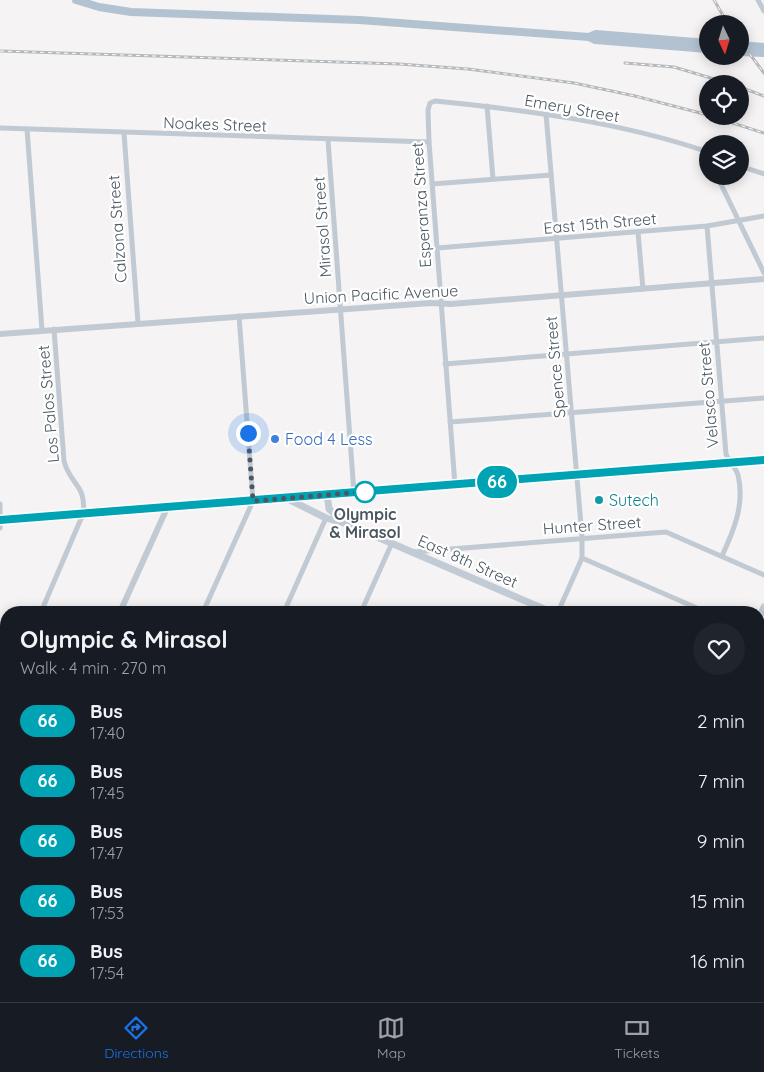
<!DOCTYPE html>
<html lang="en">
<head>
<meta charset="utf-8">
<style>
	body { margin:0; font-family:Quicksand,sans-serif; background:#20242c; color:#f1f3f6; height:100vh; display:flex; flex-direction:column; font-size:19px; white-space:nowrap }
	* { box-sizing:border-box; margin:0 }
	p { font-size:16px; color:#9ea1a6 }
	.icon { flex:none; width:28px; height:28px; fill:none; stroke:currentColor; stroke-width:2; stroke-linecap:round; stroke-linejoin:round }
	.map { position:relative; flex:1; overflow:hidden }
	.panel { position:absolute; left:0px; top:606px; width:765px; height:396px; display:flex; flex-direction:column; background:#171b24; border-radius:20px 20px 0 0; box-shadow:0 2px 12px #0003 }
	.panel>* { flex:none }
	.badge { padding:0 10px; border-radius:16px; font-size:18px; line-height:32px }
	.needle { width:32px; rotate:176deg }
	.fabs { position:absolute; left:699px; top:15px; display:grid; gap:10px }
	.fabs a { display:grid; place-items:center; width:50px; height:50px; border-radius:50%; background:#171b24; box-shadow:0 2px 12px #0003; font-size:25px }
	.you { position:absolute; width:25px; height:25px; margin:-12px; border:4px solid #fff; border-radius:50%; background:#1a73e8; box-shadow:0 0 0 8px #1a73e833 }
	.map>.badge { position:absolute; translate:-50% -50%; box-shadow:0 0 0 2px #fff }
	.round { display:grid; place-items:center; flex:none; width:52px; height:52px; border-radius:26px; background:#20242c }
	.headline { display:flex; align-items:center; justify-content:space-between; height:85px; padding:0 20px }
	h1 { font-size:24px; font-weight:700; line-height:38px }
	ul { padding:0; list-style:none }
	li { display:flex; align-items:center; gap:15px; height:60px; padding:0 20px }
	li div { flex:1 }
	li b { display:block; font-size:19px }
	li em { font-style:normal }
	li .badge { min-width:55px; font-weight:700; text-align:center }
	.tab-bar { display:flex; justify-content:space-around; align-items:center; height:70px; border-top:1px solid #363941; background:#171b24; font-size:14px; color:#9ea1a6 }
	.tab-bar a { display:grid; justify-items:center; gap:2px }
	.tab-bar .selected { color:#1a73e8 }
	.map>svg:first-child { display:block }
	.commercial { fill:#fdf9ef }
	.education { fill:#e6e4e5 }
	.green { fill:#c3f1d5 }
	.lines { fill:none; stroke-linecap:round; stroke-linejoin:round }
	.minor { stroke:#c1cad2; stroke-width:5 }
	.tertiary { stroke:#c1cad2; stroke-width:6 }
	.secondary { stroke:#c1cbd6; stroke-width:7 }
	.primary { stroke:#b3c2d1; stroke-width:8 }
	.motorway { stroke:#8ba5c1; stroke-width:9 }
	.rail-casing { stroke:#b5b8bd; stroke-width:3 }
	.rail { stroke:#fff; stroke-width:1; stroke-dasharray:4; stroke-linecap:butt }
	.line-casing { stroke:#fff; stroke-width:11 }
	.line { stroke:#00a3b4; stroke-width:8 }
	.walk { stroke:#4a5661; stroke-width:5; stroke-dasharray:0 9 }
	.shop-dot { fill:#3f7fe0; stroke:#fff; stroke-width:2 }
	.stop-dot { fill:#fff; stroke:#00a3b4; stroke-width:2.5 }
	.culture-dot { fill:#0f9aa8; stroke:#fff; stroke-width:2 }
	.labels { text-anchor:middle; stroke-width:4.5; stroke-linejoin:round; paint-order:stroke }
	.street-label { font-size:16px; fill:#4a5661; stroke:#fff }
	.shop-label { font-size:16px; fill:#366cbe; stroke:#fff; text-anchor:start }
	.culture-label { font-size:16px; fill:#0d838f; stroke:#fff; text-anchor:start }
	.stop-label { font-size:16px; font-weight:bold; fill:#4a5661; stroke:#fff }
</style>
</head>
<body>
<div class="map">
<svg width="764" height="1002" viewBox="0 0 764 1002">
	<rect width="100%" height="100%" fill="#f5f3f3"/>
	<polygon class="commercial" points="0,943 6,946 6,996 50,996 60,1002 0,1002"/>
	<polygon class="education" points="607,996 706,996 711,999 710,1002 604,1002"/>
	<g class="green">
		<polygon points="50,996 185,996 182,1002 60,1002"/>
		<polygon points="622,996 685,996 683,1002 635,1002"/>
	</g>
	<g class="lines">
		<g class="minor">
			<polyline points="758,0 764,11"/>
			<polyline points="487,106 493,179"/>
			<polyline points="546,114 582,537 582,558 558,612"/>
			<polyline points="0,128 429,142"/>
			<polyline points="27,129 42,330"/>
			<polyline points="124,133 138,323"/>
			<polyline points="328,140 354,493"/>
			<polyline points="740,166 764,174"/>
			<polyline points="717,176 764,273"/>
			<polyline points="432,184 551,175"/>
			<path d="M707 226 726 454C729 461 736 468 738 475 745 504 734 530 722 556"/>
			<polyline points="638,232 643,289"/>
			<polyline points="437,248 707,226 764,216"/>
			<polyline points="445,364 764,338"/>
			<polyline points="450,422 764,398"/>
			<path d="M455 485 429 142 428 110 430 103 435 101C526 110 620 122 708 152"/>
			<polyline points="0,504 0,528"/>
			<polyline points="414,552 666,532 764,575"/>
			<polyline points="582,558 706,612"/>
			<polyline points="363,608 373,612"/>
			<path d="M41 612 83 514C87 485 70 485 64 461L54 329"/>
			<polyline points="203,612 253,501 239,316"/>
			<polyline points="284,612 326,518"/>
			<polyline points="361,612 392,543"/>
			<polyline points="0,629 6,630"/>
			<polyline points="0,700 6,686"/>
			<polyline points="0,745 6,748"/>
			<polyline points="759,781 764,784"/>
			<polyline points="0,824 6,826"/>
			<polyline points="759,859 764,861"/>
			<polyline points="759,935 764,937"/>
			<polyline points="264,996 277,1002"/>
			<polyline points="497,996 510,1002"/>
			<polyline points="723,996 736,1002"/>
			<polyline points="186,1002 189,996"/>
			<polyline points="391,1002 394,996"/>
		</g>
		<g class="tertiary">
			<polyline points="0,334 431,303 451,304 764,279"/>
			<polyline points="120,612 167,508"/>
			<polyline points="0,877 6,863"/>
		</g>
		<g class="secondary">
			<polyline points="327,494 329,509 347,524 551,612"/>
			<polyline points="288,499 326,518 347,524"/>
			<polyline points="0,520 764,460"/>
			<polyline points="759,619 764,607"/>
			<polyline points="759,704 764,706"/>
			<polyline points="594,1002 596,996"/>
		</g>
		<g class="primary">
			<polyline points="76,0 99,7 131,12 359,20 589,37 595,40 708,49"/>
			<polyline points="589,37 596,34 708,43"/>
			<polyline points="740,45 764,47"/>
			<polyline points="740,52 764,53"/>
			<polyline points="0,983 6,986"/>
			<polyline points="29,996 42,1002"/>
		</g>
		<g class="motorway">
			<polyline points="0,651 6,653"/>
			<polyline points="0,666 6,668"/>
			<polyline points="759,962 764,962"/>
			<polyline points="759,972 764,974"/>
			<polyline points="759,986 764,988"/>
			<polyline points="759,996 764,998"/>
		</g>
		<defs>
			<g id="rail">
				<polyline points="714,0 728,24"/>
				<polyline points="740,41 764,73"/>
				<polyline points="0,51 399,64 468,69 574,83 635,96 708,115"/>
				<polyline points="625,63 674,67 731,84"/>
				<polyline points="740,87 764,96"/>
				<polyline points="711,116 764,133"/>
			</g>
		</defs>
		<use href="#rail" class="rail-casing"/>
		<use href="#rail" class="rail"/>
	</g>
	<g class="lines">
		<defs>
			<polyline id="line" points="0,520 764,460"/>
		</defs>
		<use href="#line" class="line-casing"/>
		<use href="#line" class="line"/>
		<polyline class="walk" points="248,433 253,501 372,491 365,492"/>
	</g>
	<circle class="shop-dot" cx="275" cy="439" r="5"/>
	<circle class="stop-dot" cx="365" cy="492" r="10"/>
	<circle class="culture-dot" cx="599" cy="500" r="5"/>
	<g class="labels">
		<g class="street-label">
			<text transform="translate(572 108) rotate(10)" y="6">Emery Street</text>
			<text transform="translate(215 124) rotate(2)" y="6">Noakes Street</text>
			<text transform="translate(421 205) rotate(-94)" y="6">Esperanza Street</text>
			<text transform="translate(600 223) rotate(-5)" y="6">East 15th Street</text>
			<text transform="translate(322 227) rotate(-94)" y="6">Mirasol Street</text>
			<text transform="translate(117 229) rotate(-94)" y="6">Calzona Street</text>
			<text transform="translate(381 294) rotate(-3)" y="6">Union Pacific Avenue</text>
			<text transform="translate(555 367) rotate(-95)" y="6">Spence Street</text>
			<text transform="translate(708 395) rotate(-95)" y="6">Velasco Street</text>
			<text transform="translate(48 404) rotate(-95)" y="6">Los Palos Street</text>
			<text transform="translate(592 525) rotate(-4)" y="6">Hunter Street</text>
			<text transform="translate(468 561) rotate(24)" y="6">East 8th Street</text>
		</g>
		<g class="shop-label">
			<text x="285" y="445">Food 4 Less</text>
		</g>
		<g class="culture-label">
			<text x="609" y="506">Sutech</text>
		</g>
		<g class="stop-label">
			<text x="365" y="520">Olympic<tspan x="365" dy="18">&amp; Mirasol</tspan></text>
		</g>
	</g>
</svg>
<div class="fabs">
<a><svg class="needle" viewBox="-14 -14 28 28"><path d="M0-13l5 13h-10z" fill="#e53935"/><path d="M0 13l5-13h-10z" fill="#9ea1a6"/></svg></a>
<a><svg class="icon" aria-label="locate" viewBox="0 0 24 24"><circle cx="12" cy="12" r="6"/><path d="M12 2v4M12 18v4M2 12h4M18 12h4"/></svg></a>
<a><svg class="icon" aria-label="layers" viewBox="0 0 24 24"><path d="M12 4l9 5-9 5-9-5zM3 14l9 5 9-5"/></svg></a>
</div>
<div class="you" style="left:248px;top:433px"></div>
<b class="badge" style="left:497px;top:482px;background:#00a3b4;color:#fff">66</b>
<section class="panel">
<div class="headline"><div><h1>Olympic &amp; Mirasol</h1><p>Walk · 4 min · 270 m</p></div><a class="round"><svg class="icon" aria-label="heart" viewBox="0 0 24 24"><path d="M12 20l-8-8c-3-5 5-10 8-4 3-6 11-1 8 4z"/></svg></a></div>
<ul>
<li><span class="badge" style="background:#00a3b4;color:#fff">66</span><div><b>Bus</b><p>17:40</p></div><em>2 min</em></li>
<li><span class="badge" style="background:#00a3b4;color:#fff">66</span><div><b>Bus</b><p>17:45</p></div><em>7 min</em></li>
<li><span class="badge" style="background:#00a3b4;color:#fff">66</span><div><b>Bus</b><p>17:47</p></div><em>9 min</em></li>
<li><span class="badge" style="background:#00a3b4;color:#fff">66</span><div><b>Bus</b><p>17:53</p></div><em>15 min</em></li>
<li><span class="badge" style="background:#00a3b4;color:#fff">66</span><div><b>Bus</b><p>17:54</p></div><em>16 min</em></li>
</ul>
</section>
</div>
<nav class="tab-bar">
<a class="selected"><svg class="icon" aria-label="directions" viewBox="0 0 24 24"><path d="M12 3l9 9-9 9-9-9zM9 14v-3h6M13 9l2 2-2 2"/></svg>Directions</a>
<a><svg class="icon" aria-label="map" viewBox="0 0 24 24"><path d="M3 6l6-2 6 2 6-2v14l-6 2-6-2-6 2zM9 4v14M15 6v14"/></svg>Map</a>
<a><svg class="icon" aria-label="tickets" viewBox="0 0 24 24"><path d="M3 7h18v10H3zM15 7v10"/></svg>Tickets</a>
</nav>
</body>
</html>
